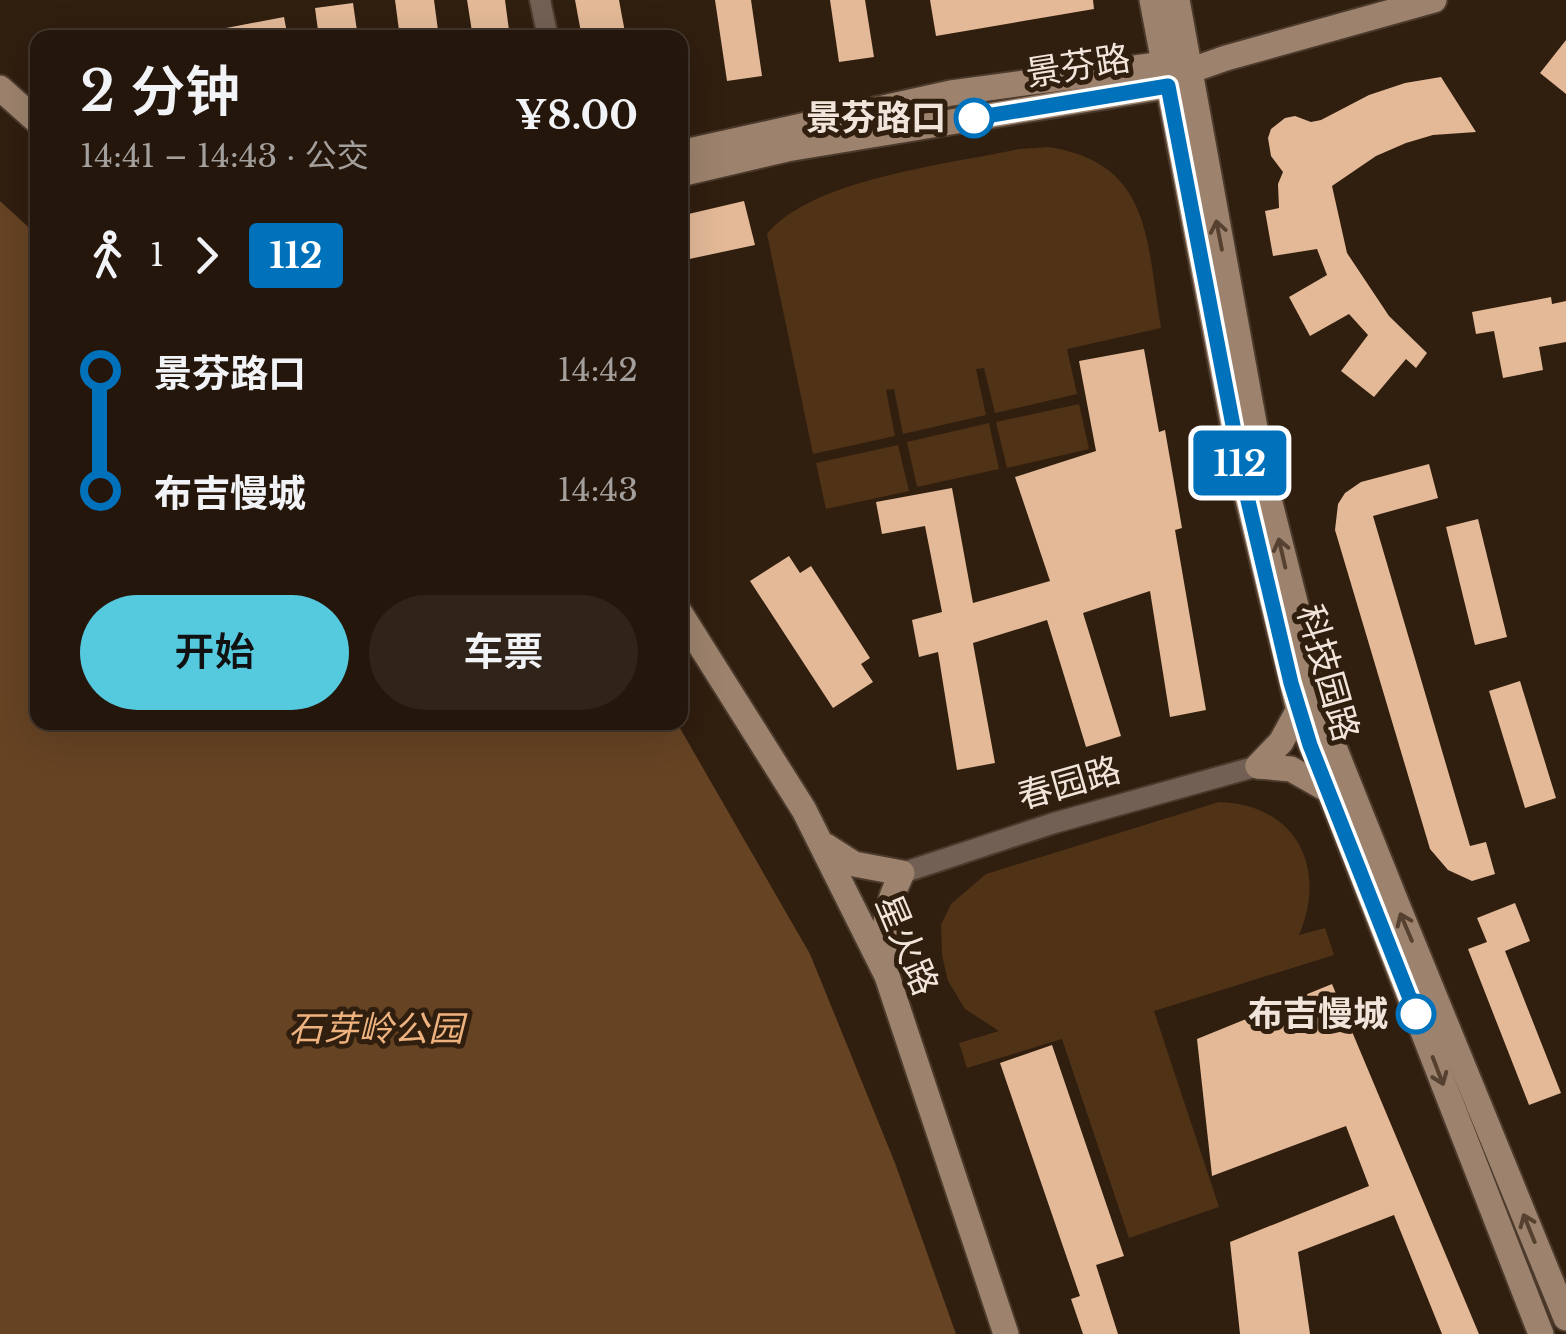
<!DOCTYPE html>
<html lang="zh">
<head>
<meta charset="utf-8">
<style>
	body { margin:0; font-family:"Libre Baskerville","Noto Sans SC",serif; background:#302319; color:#f1f3f6; height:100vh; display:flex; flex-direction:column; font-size:38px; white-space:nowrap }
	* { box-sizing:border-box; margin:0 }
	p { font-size:32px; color:#a39f9d }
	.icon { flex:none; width:55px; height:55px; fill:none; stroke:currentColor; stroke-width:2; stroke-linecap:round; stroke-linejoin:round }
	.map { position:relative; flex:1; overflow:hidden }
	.side { position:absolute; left:30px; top:30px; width:658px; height:700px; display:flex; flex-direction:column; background:#24160b; border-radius:20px; box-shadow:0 10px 40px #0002,0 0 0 2px #41352c }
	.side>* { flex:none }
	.badge { padding:0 20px; border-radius:8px; font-size:35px; line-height:65px }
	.map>.badge { position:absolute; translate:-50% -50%; box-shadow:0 0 0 5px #fff }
	.legs { display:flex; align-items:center; gap:15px; height:110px; padding:0 50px; font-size:32px }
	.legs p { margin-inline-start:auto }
	.summary { display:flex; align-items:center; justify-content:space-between; height:170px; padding:0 50px }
	h1 { font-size:55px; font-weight:600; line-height:75px }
	.primary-button { display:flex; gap:20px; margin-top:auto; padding:20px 50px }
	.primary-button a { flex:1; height:115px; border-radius:60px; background:#55cadf; color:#111; font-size:40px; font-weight:600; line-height:115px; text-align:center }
	.primary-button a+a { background:#302319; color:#f1f3f6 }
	ul { padding:0 50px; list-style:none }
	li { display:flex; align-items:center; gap:35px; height:120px; font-size:38px }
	li i { display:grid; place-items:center; width:15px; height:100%; margin:0 12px; background:currentColor }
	li i::after { content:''; width:25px; height:25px; margin:-12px; border:8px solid; border-radius:50%; background:#24160b }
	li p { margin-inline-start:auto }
	li:first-child i { background:linear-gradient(#0000 50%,currentColor 0) }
	li:last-child i { background:linear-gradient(currentColor 50%,#0000 0) }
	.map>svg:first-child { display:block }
	.green { fill:#503217 }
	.forest { fill:#654323 }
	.building { fill:#e3b997 }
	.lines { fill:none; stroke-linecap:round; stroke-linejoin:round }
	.street-casing { stroke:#4b3a2c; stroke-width:24 }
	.secondary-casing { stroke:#4b3a2c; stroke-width:29 }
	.street { stroke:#716053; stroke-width:20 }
	.secondary { stroke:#9d836d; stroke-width:25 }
	.oneway { stroke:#564130 }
	.line-1-casing { stroke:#fff; stroke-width:22 }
	.line-1 { stroke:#0072bc; stroke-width:15 }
	.stop-1-dot { fill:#fff; stroke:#0072bc; stroke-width:5 }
	.labels { text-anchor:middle; stroke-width:10; stroke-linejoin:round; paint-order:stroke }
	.street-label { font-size:35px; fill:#f1e5db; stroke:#301e0f }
	.stop-label { font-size:35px; font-weight:bold; fill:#f1e5db; stroke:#301e0f; text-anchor:end }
	.park-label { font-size:35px; font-style:italic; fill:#eeb27f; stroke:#301e0f }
</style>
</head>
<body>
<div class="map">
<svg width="1566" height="1334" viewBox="0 0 1566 1334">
	<rect width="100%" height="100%" fill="#301e0f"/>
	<g class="green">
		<path d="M1049 147C1154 164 1146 243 1161 328L1067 349 1077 394 995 413 984 368 976 369 986 415 903 434 894 389 886 390 895 436 813 454 767 234C811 179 950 164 1019 149Z"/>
		<polygon points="1079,404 1089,449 1007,468 996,422"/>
		<polygon points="989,423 999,469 917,487 907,442"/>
		<polygon points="898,445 909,491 826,509 816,463"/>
		<path d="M1219 802C1296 804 1328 868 1299 935L1325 928 1334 955 1154 1011 1219 1207 1129 1238 1062 1039 967 1068 959 1043 999 1031 965 1009 948 981 942 955 941 925 951 904 986 874Z"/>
	</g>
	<polygon class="forest" points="0,201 37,235 38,722 677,723 810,954 895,1163 956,1334 0,1334"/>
	<g class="building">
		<polygon points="395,0 434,0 439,38 400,38"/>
		<polygon points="467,0 505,0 510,38 473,38"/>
		<polygon points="575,0 619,0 626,38 582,38"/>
		<polygon points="715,0 751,0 762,76 727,81"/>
		<polygon points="830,0 865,0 874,57 839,62"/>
		<polygon points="930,0 1093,0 1094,9 936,36"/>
		<polygon points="353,3 358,38 319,38 315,8"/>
		<polygon points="284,17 287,33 282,34 282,38 221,38 221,29"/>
		<polygon points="1566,40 1566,94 1540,73"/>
		<polygon points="1441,77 1476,132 1433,135 1406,143 1376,156 1332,186 1347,253 1389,316 1427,353 1416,368 1406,359 1374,397 1341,371 1368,335 1349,314 1310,336 1289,297 1327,275 1317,249 1273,256 1265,211 1279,208 1278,184 1283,172 1271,156 1268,138 1271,129 1285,118 1295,116 1311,122 1321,120 1369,95 1405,83"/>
		<polygon points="744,201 755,245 680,261 680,216"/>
		<polygon points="1551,297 1552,304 1566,301 1566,342 1539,347 1543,370 1503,378 1494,331 1476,334 1472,312"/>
		<polygon points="1144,349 1159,432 1165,430 1182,528 1175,530 1206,710 1170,717 1150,591 1083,613 1121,736 1086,747 1047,620 973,643 995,763 957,770 938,652 919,657 912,620 942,612 925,526 882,534 876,502 952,488 973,603 1050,581 1015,477 1096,451 1079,361"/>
		<polygon points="1429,464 1438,498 1373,516 1470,846 1486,842 1495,874 1472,881 1448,870 1430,849 1335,530 1338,504 1345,493 1361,482"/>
		<polygon points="1478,519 1507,637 1475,645 1446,527"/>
		<polygon points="789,556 800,573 811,566 870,658 861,664 873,682 833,708 750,581"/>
		<polygon points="1520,681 1556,798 1525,808 1489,691"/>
		<polygon points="1515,903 1530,941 1505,951 1561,1093 1529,1105 1468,949 1487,942 1477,918"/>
		<polygon points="1332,984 1479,1334 1442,1334 1394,1215 1298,1252 1310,1334 1240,1334 1230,1242 1369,1186 1346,1126 1212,1176 1197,1039"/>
		<polygon points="1052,1045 1124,1256 1096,1265 1118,1334 1083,1334 1071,1299 1080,1296 1000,1063"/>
	</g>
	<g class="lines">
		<defs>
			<g id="street">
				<polyline points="540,0 548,38"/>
				<polyline points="902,873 1054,823 1258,766"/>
			</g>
			<g id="secondary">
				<polyline points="1152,0 1245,488 1300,716 1541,1334"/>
				<polyline points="1177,0 1265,483 1322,709 1332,742 1398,907 1566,1318"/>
				<polyline points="0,88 38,122"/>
				<polyline points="680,153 951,93 1164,64 1179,68"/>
				<polyline points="680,174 787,149 1168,86 1189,71 1226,58 1434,0"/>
				<polyline points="680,613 804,810 887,976 1006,1334"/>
				<polyline points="1258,766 1291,769 1328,790"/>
				<polyline points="1258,766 1281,742 1298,711"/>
				<path d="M826 846 854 864 902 873C886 906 883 924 886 961"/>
			</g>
		</defs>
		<use href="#street" class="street-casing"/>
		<use href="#secondary" class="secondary-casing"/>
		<use href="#street" class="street"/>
		<use href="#secondary" class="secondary"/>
	</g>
	<defs><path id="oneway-shaft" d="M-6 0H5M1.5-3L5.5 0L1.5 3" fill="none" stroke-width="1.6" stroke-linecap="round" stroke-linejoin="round" transform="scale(2.5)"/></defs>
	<g class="oneway">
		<use href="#oneway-shaft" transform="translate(1219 235) rotate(-101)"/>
		<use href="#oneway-shaft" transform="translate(1282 553) rotate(-103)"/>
		<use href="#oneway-shaft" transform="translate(1406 927) rotate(-113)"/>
		<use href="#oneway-shaft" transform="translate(1438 1071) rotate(69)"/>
		<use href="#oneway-shaft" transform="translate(1529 1228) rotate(-112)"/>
	</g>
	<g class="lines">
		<defs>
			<polyline id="line-1" points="974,118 1168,86 1245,488 1291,683 1310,745 1416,1014"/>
		</defs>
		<use href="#line-1" class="line-1-casing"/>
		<use href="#line-1" class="line-1"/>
	</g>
	<g class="stop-1-dot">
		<circle cx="974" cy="118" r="18"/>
		<circle cx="1416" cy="1014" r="18"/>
	</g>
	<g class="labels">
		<g class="street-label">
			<text transform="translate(1078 66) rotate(-9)" y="12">景芬路</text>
			<text transform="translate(1328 673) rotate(74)" y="12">科技园路</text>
			<text transform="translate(1069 783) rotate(-16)" y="12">春园路</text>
			<text transform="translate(907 945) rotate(67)" y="12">星火路</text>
		</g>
		<g class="stop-label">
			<text x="946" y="130">景芬路口</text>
			<text x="1388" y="1026">布吉慢城</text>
		</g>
		<g class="park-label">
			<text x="376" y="1041">石芽岭公园</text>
		</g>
	</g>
</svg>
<b class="badge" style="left:1240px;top:463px;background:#0072bc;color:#fff">112</b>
<section class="side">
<div class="summary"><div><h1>2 分钟</h1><p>14:41 – 14:43 · 公交</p></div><b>¥8.00</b></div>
<div class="legs"><svg class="icon" aria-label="walk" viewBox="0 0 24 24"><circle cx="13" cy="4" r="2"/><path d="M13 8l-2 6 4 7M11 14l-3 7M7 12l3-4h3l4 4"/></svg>1<svg class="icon" aria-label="forward" viewBox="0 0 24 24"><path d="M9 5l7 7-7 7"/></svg><b class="badge" style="background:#0072bc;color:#fff">112</b></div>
<ul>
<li><i style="color:#0072bc"></i><b>景芬路口</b><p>14:42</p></li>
<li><i style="color:#0072bc"></i><b>布吉慢城</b><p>14:43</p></li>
</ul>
<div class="primary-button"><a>开始</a><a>车票</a></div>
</section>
</div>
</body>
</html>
